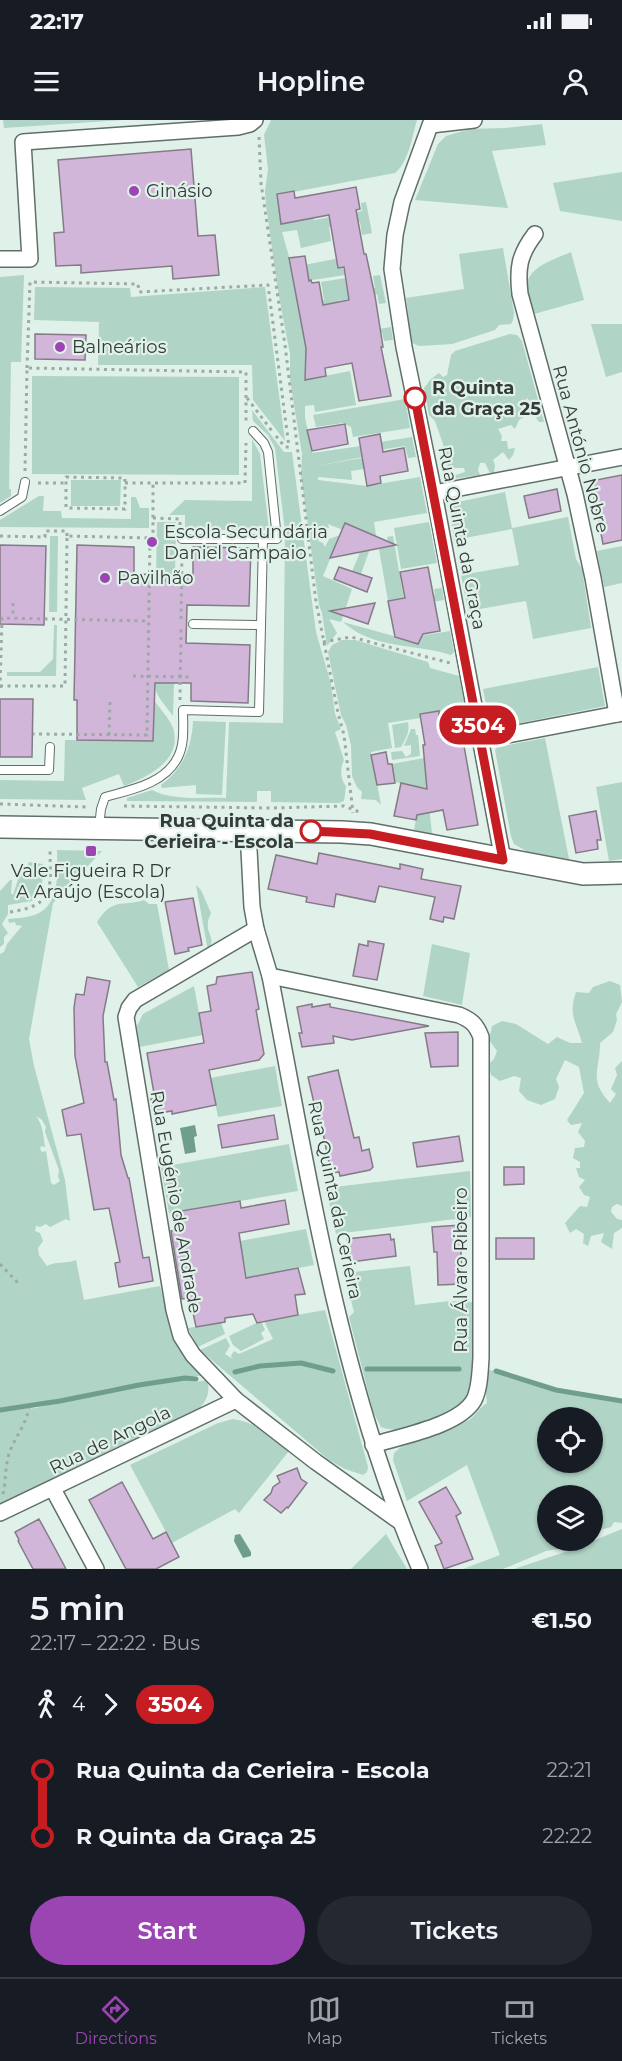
<!DOCTYPE html>
<html lang="en">
<head>
<meta charset="utf-8">
<style>
	body { margin:0; font-family:Montserrat,sans-serif; background:#242831; color:#f1f3f6; height:100vh; display:flex; flex-direction:column; font-size:22px; white-space:nowrap }
	* { box-sizing:border-box; margin:0 }
	p { font-size:20px; color:#9ea1a6 }
	.icon { flex:none; width:33px; height:33px; fill:none; stroke:currentColor; stroke-width:2; stroke-linecap:round; stroke-linejoin:round }
	.map { position:relative; height:1449px; overflow:hidden }
	.sheet { display:flex; flex-direction:column; background:#171b24; flex:1 }
	.sheet>* { flex:none }
	.badge { padding:0 12px; border-radius:20px; font-size:21px; line-height:39px }
	.buttons { position:absolute; left:537px; top:1287px; display:grid; gap:12px }
	.buttons a { display:grid; place-items:center; width:66px; height:66px; border-radius:50%; background:#171b24; box-shadow:0 2px 4px #0004; font-size:30px }
	.map>.badge { position:absolute; translate:-50% -50%; box-shadow:0 0 0 3px #fff }
	.legs { display:flex; align-items:center; gap:9px; height:66px; padding:0 30px; font-size:20px }
	.legs p { margin-inline-start:auto }
	.head { display:flex; align-items:center; justify-content:space-between; height:102px; padding:0 30px }
	h1 { font-size:33px; font-weight:600; line-height:45px }
	.action { display:flex; gap:12px; margin-top:auto; padding:12px 30px }
	.action a { flex:1; height:69px; border-radius:36px; background:#9b45b3; color:#fff; font-size:24px; font-weight:600; line-height:69px; text-align:center }
	.action a+a { background:#242831; color:#f1f3f6 }
	ul { padding:0 30px; list-style:none }
	li { display:flex; align-items:center; gap:21px; height:66px; font-size:22px }
	li i { display:grid; place-items:center; width:9px; height:100%; margin:0 8px; background:currentColor }
	li i::after { content:''; width:15px; height:15px; margin:-8px; border:4px solid; border-radius:50%; background:#171b24 }
	li p { margin-inline-start:auto }
	li:first-child i { background:linear-gradient(#0000 50%,currentColor 0) }
	li:last-child i { background:linear-gradient(currentColor 50%,#0000 0) }
	.status { display:flex; justify-content:space-between; align-items:center; height:42px; padding:0 30px; background:#171b24; direction:ltr }
	.status svg { height:16px; fill:currentColor }
	header { display:flex; justify-content:space-between; align-items:center; height:78px; padding:0 30px; background:#171b24; font-size:27px; font-weight:600 }
	.tab-bar { display:flex; justify-content:space-around; align-items:center; height:84px; border-top:2px solid #363941; background:#171b24; font-size:16px; color:#9ea1a6 }
	.tab-bar a { display:grid; justify-items:center; gap:3px }
	.tab-bar .current { color:#9b45b3 }
	.map>svg:first-child { display:block }
	.green { fill:#b0d4c5; fill-rule:evenodd }
	.water { fill:#709e8c }
	.lines { fill:none; stroke-linecap:round; stroke-linejoin:round }
	.stream { stroke:#709e8c; stroke-width:5 }
	.building { fill:#d1b6da; stroke:#847b87; stroke-width:1.5 }
	.lane-casing { stroke:#606f68; stroke-width:10 }
	.street-casing { stroke:#606f68; stroke-width:18 }
	.secondary-casing { stroke:#606f68; stroke-width:24 }
	.path { stroke:#9caaa4; stroke-width:3; stroke-dasharray:3 4.5; stroke-linecap:butt }
	.lane { stroke:#fff; stroke-width:8 }
	.street { stroke:#fff; stroke-width:15 }
	.secondary { stroke:#fff; stroke-width:21 }
	.line-1-casing { stroke:#fff; stroke-width:14 }
	.line-1 { stroke:#c61d23; stroke-width:9 }
	.poi-dot { fill:#9b45b3; stroke:#dff1e9; stroke-width:2 }
	.stop-1-dot { fill:#fff; stroke:#c61d23; stroke-width:3 }
	.labels { text-anchor:middle; stroke-width:4.5; stroke-linejoin:round; paint-order:stroke }
	.poi-label { font-size:18px; fill:#343b38; stroke:#dff1e9; text-anchor:start }
	.stop-label { font-size:18px; font-weight:bold; fill:#343b38; stroke:#dff1e9; text-anchor:start }
	.street-label { font-size:18px; fill:#343b38; stroke:#dff1e9 }
</style>
</head>
<body>
<div class="status"><b>22:17</b><svg viewBox="0 0 49 12"><path d="M0 12V9h3v3zM5 12V6h3v6zM10 12V3h3v9zM15 12V0h3v12zM26 1h20v11H26zM47 4h2v5h-2z"/></svg></div>
<header><svg class="icon" aria-label="menu" viewBox="0 0 24 24"><path d="M4 6h16M4 12h16M4 18h16"/></svg>Hopline<svg class="icon" aria-label="person" viewBox="0 0 24 24"><circle cx="12" cy="8" r="4"/><path d="M4 21q1-7 8-7t8 7"/></svg></header>
<div class="map">
<svg width="622" height="1449" viewBox="0 0 622 1449">
	<rect width="100%" height="100%" fill="#dff1e9"/>
	<g class="green">
		<polygon points="3,0 123,0 4,8"/>
		<path d="M271 0H417C412 16 409 42 395 53L277 75 280 95 310 80 314 100 362 91 361 83 366 82 372 113 362 115 360 102 329 107 331 121 301 128 297 110 282 112 292 147 305 221 391 207 393 220 384 221 382 212 335 221 306 235 305 260 350 251 356 285 315 292 314 285 305 286V297L312 333 361 326 363 337 316 346 368 337 370 348 351 351 352 360 318 357V360L367 366 420 357 427 393 374 402 377 422 372 423 356 468 347 464 363 425 348 412 328 404 329 408H320V418L318 421 323 423 325 427 329 419 340 415 323 456 352 469 341 502 329 499 337 513 327 526 322 493 319 485 301 355 302 334 290 260V234L278 171 266 85 265 71 268 49 264 15Z"/>
		<polygon points="542,4 546,25 492,31 508,88 415,80 438,24 446,16 470,9 505,8"/>
		<polygon points="622,52 622,101 560,91 553,63"/>
		<path d="M503 128 514 193 513 200 511 204 499 205 495 210 452 224 419 226 410 222C408 208 409 193 406 178L464 169 459 134Z"/>
		<path d="M571 132 584 180 534 194C532 185 528 175 527 166 527 147 557 138 571 132Z"/>
		<polygon points="340,138 345,155 306,161 304,145"/>
		<polygon points="24,155 21,242 11,242 9,369 11,369 11,376 0,383 0,157"/>
		<polygon points="380,155 386,183 379,184 377,174 338,181 338,185 320,188 322,181 324,180 321,162 346,158 349,172 375,168 373,156"/>
		<polygon points="35,167 130,168 131,177 265,167 285,321 253,280 252,245 98,245 99,202 34,200"/>
		<polygon points="591,204 622,204 622,252 606,257"/>
		<polygon points="510,214 517,215 522,221 544,302 539,302 535,296 537,289 527,278 522,287 526,288 524,297 519,300 515,309 511,305 498,309 502,316 501,321 507,321 508,329 515,328 513,335 509,340 503,332 493,340 495,345 494,353 490,353 485,343 480,343 478,350 480,355 452,359 452,356 465,352 464,348 454,348 452,351 448,348 443,324 435,301 429,295 424,268 431,259 439,253 443,257 447,255 451,235 455,231"/>
		<polygon points="32,256 239,257 239,355 32,354"/>
		<polygon points="405,279 410,308 353,317 351,307 343,303 316,307 313,295"/>
		<path d="M252 290 284 332H292L316 512 331 564 335 594 341 609 335 612 344 640C340 648 340 659 346 666L344 681 339 683 271 682V671H257V682L127 681V678L152 670C172 681 203 677 226 678L229 602 283 603 285 411 275 328 268 315 253 301Z"/>
		<polygon points="412,317 416,337 408,338 405,326 380,330 374,323"/>
		<polygon points="252,319 260,334 269,410 185,410 185,395 169,395 185,380 252,381"/>
		<polygon points="71,360 121,360 120,386 71,386"/>
		<polygon points="505,372 512,408 568,397 576,439 582,449 591,508 533,519 526,481 468,491 461,455 519,445 512,409 454,420 449,384"/>
		<polygon points="39,376 44,376 43,391 61,391 62,398 131,399 131,377 136,377 140,388 149,388 149,408 0,407 0,400"/>
		<polygon points="157,402 176,402 175,455 156,455"/>
		<polygon points="429,402 437,443 401,449 394,408"/>
		<polygon points="50,416 58,416 57,492 49,492"/>
		<polygon points="393,416 404,480 435,475 434,469 442,468 444,480 402,487 400,479 388,481 379,429 389,427 387,417"/>
		<polygon points="622,426 622,463 604,467 597,431"/>
		<path d="M343 502 408 520 419 516 450 511 454 532 451 535C415 523 374 530 343 502Z"/>
		<polygon points="54,505 57,505 56,556 7,556 7,552 40,552 53,539"/>
		<polygon points="342,520 355,520 428,542 430,548 459,556 466,591 388,603 392,628 371,632 381,685 376,680 361,679 362,672 357,667 352,656 351,625 346,605 341,595 328,532 332,525"/>
		<polygon points="598,547 605,586 491,609 483,569"/>
		<path d="M155 563H174L173 596C166 586 154 575 155 563Z"/>
		<path d="M154 580C160 589 169 598 173 608 183 640 148 657 124 666L119 654 82 668 86 680 0 679V660L64 661 65 620 153 621Z"/>
		<path d="M193 601 226 602 222 675 196 674V665L162 668 161 665C183 649 192 627 193 601Z"/>
		<path d="M408 602C410 612 406 618 401 627L395 628 392 605Z"/>
		<polygon points="411,609 415,609 416,615 418,615 420,636 392,640 391,632 402,631 406,637 411,634 411,625 404,626"/>
		<polygon points="545,618 569,739 528,732 514,724 511,716 495,630 497,627"/>
		<polygon points="424,638 432,714 414,710 422,668 395,662 392,644"/>
		<polygon points="622,662 622,739 609,741 596,667"/>
		<path d="M57 730 102 731 53 783 29 919 34 946 65 1060 70 1101 66 1099 50 1107 46 1104 40 1107 36 1106 35 1111 40 1113 43 1121 38 1128 39 1135 47 1146C56 1141 66 1144 76 1140L84 1180 160 1166 167 1193 205 1256H186L110 1268 61 1279 0 1288V834L4 832 7 824 22 806 16 805 15 802 9 803 8 799C17 798 28 798 37 794 61 783 57 752 57 730ZM36 996 42 1000 46 1007 45 1012 59 1050 58 1057 60 1061 54 1065 51 1063 46 1031 42 1032 40 1029 41 1026 45 1027C43 1015 43 1005 36 996Z"/>
		<polygon points="29,742 43,744 42,769 32,781 8,785 8,794 2,804 8,813 4,817 4,824 0,827 0,771 10,760 12,760 11,773 13,775 20,753 30,751 31,747 27,746"/>
		<path d="M196 765 201 770 211 793C210 796 208 799 208 802 206 815 217 817 208 831Z"/>
		<path d="M144 780 149 784H157L169 850 138 867 97 802C113 777 122 787 144 780Z"/>
		<polygon points="432,824 470,833 462,885 423,876"/>
		<path d="M610 861 620 865 622 882 616 894 617 900 613 912 600 923C600 951 588 959 610 983L616 974 611 969 617 955 615 948 622 941V1086L617 1084 612 1087 611 1092 617 1099 622 1100V1108L614 1113 612 1129 601 1122 604 1113 591 1116 588 1126 583 1123 584 1114 576 1109 570 1113 565 1103 580 1086 587 1087 590 1077 584 1075 579 1067 585 1060 579 1057 576 1048H580V1042L573 1038 575 1028 584 1027 585 1021 578 1012 582 1003 571 1005 567 1000 584 973 579 947 565 940 556 959 559 967 555 979 541 985 527 980 519 971 521 958 514 956 500 961 491 955 489 944 494 939 497 931 489 920 492 906 502 901 516 904 548 924 557 917 570 923H582C576 901 568 895 576 872L589 873 593 867Z"/>
		<polygon points="194,866 203,915 139,927 137,906 143,894"/>
		<polygon points="275,946 282,986 218,997 210,958"/>
		<polygon points="289,1024 298,1071 169,1093 161,1047"/>
		<polygon points="470,1051 471,1097 336,1114 326,1068"/>
		<polygon points="306,1109 314,1145 247,1158 240,1121"/>
		<path d="M410 1146 415 1185 450 1181 473 1182C473 1202 476 1253 470 1270 463 1287 443 1297 426 1303 411 1308 396 1313 381 1307L373 1291 349 1197 354 1192 344 1153Z"/>
		<polygon points="325,1190 368,1347 367,1352 363,1355 345,1349 329,1340 200,1230 226,1218 230,1226 225,1234 233,1239 231,1236 234,1231 239,1234 273,1219 264,1201"/>
		<polygon points="261,1201 265,1210 261,1213 264,1219 241,1231 233,1225 229,1216"/>
		<polygon points="221,1203 225,1214 198,1227 188,1208"/>
		<path d="M487 1250 496 1251 528 1260 556 1270 622 1281V1403L614 1402 611 1407 593 1412 592 1376H548V1420L574 1421 558 1429 546 1431 503 1449H463L500 1435 467 1345 407 1381 393 1340 394 1333 401 1327 469 1300C476 1295 479 1288 487 1283L485 1264ZM548 1298H592V1342H548Z"/>
		<path d="M182 1259 196 1262 207 1260C216 1290 178 1301 156 1312L154 1309 0 1383V1291L36 1288 90 1275Z"/>
		<path d="M233 1299C256 1302 271 1317 289 1331L239 1393 235 1389 172 1423 130 1345 218 1303Z"/>
		<polygon points="622,1409 622,1449 514,1449 568,1431"/>
		<polygon points="386,1414 407,1449 351,1449"/>
	</g>
	<g class="water">
		<polygon points="195,1005 197,1016 194,1017 196,1032 185,1034 180,1008"/>
		<polygon points="240,1414 251,1432 251,1436 243,1438 234,1421 235,1415"/>
	</g>
	<g class="lines">
		<g class="stream">
			<polyline points="367,1249 459,1249"/>
			<polyline points="496,1251 556,1270 622,1281"/>
			<polyline points="235,1252 260,1246 301,1243 333,1251"/>
			<polyline points="0,1290 60,1281 139,1265 185,1258 196,1259"/>
		</g>
	</g>
	<g class="building">
		<polygon points="191,29 198,116 215,115 219,155 173,159 172,146 81,153 81,145 56,146 54,113 64,112 58,40"/>
		<polygon points="356,67 360,89 356,90 364,134 366,134 375,176 383,227 381,227 391,276 359,281 352,243 325,248 326,256 305,260 306,228 289,138 305,136 309,161 311,160 312,163 319,162 323,185 349,180 344,147 338,148 329,95 281,104 277,74 294,71 295,78"/>
		<polygon points="35,214 86,215 85,240 35,239"/>
		<polygon points="345,304 348,324 312,331 307,310"/>
		<polygon points="380,314 383,332 404,328 408,351 380,356 381,363 367,366 359,318"/>
		<polygon points="622,355 622,420 603,424 591,361"/>
		<polygon points="557,369 561,391 529,398 524,376"/>
		<polygon points="345,403 396,425 330,438"/>
		<polygon points="0,425 46,426 44,505 0,504"/>
		<polygon points="77,425 134,427 134,454 193,455 193,427 251,428 249,486 187,485 186,523 250,525 248,583 191,581 191,563 155,563 153,621 77,620 77,580 74,580"/>
		<polygon points="339,447 372,458 367,472 334,459"/>
		<polygon points="428,447 440,511 423,514 418,524 395,517 388,481 405,478 400,452"/>
		<polygon points="375,483 368,504 330,491"/>
		<polygon points="0,579 33,579 32,637 0,637"/>
		<polygon points="439,591 439,595 458,592 478,705 447,710 443,690 417,695 416,700 394,696 401,663 427,669 423,625 425,625 420,594"/>
		<polygon points="386,632 388,644 392,644 395,663 377,665 371,635"/>
		<polygon points="596,691 601,720 597,720 598,729 576,733 569,696"/>
		<polygon points="319,733 400,749 400,744 423,749 421,759 461,766 454,799 444,797 443,802 430,799 435,777 379,766 375,782 336,774 334,787 306,782 307,777 268,769 276,735 317,744"/>
		<polygon points="193,778 202,825 188,828 189,831 175,834 165,782"/>
		<polygon points="368,821 384,824 377,860 353,856 359,824 368,826"/>
		<polygon points="252,852 259,889 256,890 264,934 259,940 209,950 216,985 172,994 172,991 154,994 151,979 155,979 147,933 204,923 199,893 211,891 207,866 216,864 217,857"/>
		<polygon points="87,857 110,861 103,896 105,942 107,942 114,980 116,979 121,1035 128,1058 129,1058 143,1138 149,1137 153,1161 119,1167 115,1143 120,1142 109,1088 94,1090 81,1014 67,1016 62,990 84,983 75,936 74,888 76,874 84,875"/>
		<polygon points="312,884 312,887 330,884 330,887 429,906 352,920 333,916 334,923 302,927 299,913 302,913 297,887"/>
		<polygon points="458,912 458,946 431,947 425,913"/>
		<polygon points="338,950 354,1018 359,1017 362,1031 369,1029 373,1047 370,1050 340,1056 339,1052 331,1053 322,1008 320,1009 308,957"/>
		<polygon points="274,995 278,1019 222,1028 218,1005"/>
		<polygon points="459,1016 463,1041 417,1047 413,1023"/>
		<polygon points="504,1047 524,1047 524,1064 504,1065"/>
		<polygon points="285,1080 289,1104 239,1113 246,1158 298,1148 305,1174 295,1175 298,1195 257,1203 253,1194 225,1198 225,1202 196,1207 190,1178 182,1179 171,1111 178,1110 175,1092 240,1081 241,1088"/>
		<polygon points="461,1105 463,1130 461,1131 462,1164 438,1165 437,1132 434,1132 432,1107"/>
		<polygon points="390,1114 391,1120 394,1119 396,1136 351,1142 347,1119"/>
		<rect x="496" y="1118" width="38" height="21"/>
		<polygon points="297,1348 301,1359 307,1363 288,1388 287,1387 281,1393 264,1380 271,1373 273,1367 280,1362 277,1356"/>
		<polygon points="122,1362 153,1419 166,1412 179,1437 156,1449 126,1449 89,1380"/>
		<polygon points="446,1367 461,1393 456,1396 473,1439 444,1449 435,1426 442,1423 419,1382"/>
		<polygon points="39,1399 57,1432 66,1449 33,1449 18,1421 19,1420 15,1412"/>
	</g>
	<g class="lines">
		<defs>
			<g id="lane">
				<polyline points="0,391 22,377 25,362"/>
				<polyline points="182,419 277,419 268,332 264,323 253,311"/>
				<polyline points="193,504 261,505"/>
				<polyline points="0,650 49,650 50,627"/>
				<path d="M99 707 101 689 105 677C130 670 165 664 178 637 185 623 183 606 183 590L259 592 263 419"/>
			</g>
			<g id="street">
				<polyline points="432,0 402,82 395,115 392,149 404,227 434,373 503,740"/>
				<polyline points="431,5 474,0"/>
				<path d="M535 114C519 135 517 148 520 174L575 374 593 458 617 594"/>
				<polyline points="0,139 30,139 23,22 238,7 250,4 255,0"/>
				<polyline points="434,373 622,337"/>
				<polyline points="481,620 622,593"/>
				<path d="M248 711 252 787 256 809 270 856C309 1056 339 1261 420 1449"/>
				<polyline points="256,809 135,880 129,888 126,897 174,1190 181,1216 193,1235 236,1280 316,1342 399,1401"/>
				<path d="M270 856 459 895C471 900 476 904 481 917V1238C480 1251 480 1268 474 1280 459 1306 401 1316 373 1325"/>
				<polyline points="53,1369 96,1449"/>
				<polyline points="0,1393 236,1280"/>
			</g>
			<polyline id="secondary" points="0,707 342,712 371,714 583,754 622,753"/>
		</defs>
		<use href="#lane" class="lane-casing"/>
		<use href="#street" class="street-casing"/>
		<use href="#secondary" class="secondary-casing"/>
		<g class="path">
			<polyline points="259,17 261,63 285,225 316,482 338,593 344,615 353,693"/>
			<polyline points="27,248 30,162 138,164 139,172 268,165 289,327 285,327 276,316"/>
			<polyline points="247,278 272,311"/>
			<polyline points="25,351 27,248 246,252 246,301"/>
			<polygon points="66,357 125,358 125,389 66,388"/>
			<polyline points="38,363 66,363"/>
			<polyline points="125,363 245,363 246,323"/>
			<polyline points="153,398 180,399 180,409"/>
			<polyline points="0,416 45,417 45,411 67,411 67,416"/>
			<polyline points="150,418 153,417 153,363"/>
			<polyline points="133,461 192,461"/>
			<polyline points="13,483 13,498"/>
			<polyline points="181,499 182,431"/>
			<polyline points="323,522 351,517 450,543"/>
			<polyline points="133,556 191,557"/>
			<polyline points="0,566 65,566 67,416 150,418 147,615 33,614"/>
			<polyline points="0,568 2,498 149,501"/>
			<polyline points="180,580 181,509"/>
			<polyline points="109,615 110,580"/>
			<polyline points="0,684 88,687"/>
			<polyline points="124,686 271,688 344,686 362,693"/>
			<path d="M10 792C57 785 50 767 50 727"/>
			<polyline points="0,1144 18,1163"/>
			<path d="M3 1374C6 1361 5 1344 10 1331 16 1316 26 1304 29 1288"/>
		</g>
		<use href="#lane" class="lane"/>
		<use href="#street" class="street"/>
		<use href="#secondary" class="secondary"/>
	</g>
	<g class="lines">
		<defs>
			<polyline id="line-1" points="311,711 370,714 503,740 415,278"/>
		</defs>
		<use href="#line-1" class="line-1-casing"/>
		<use href="#line-1" class="line-1"/>
	</g>
	<g class="poi-dot">
		<circle cx="134" cy="71" r="6"/>
		<circle cx="60" cy="227" r="6"/>
		<circle cx="152" cy="422" r="6"/>
		<circle cx="105" cy="458" r="6"/>
		<rect x="85" y="725" width="12" height="12" rx="3"/>
	</g>
	<g class="stop-1-dot">
		<circle cx="415" cy="278" r="10"/>
		<circle cx="311" cy="711" r="10"/>
	</g>
	<g class="labels">
		<g class="poi-label">
			<text x="146" y="77">Ginásio</text>
			<text x="72" y="233">Balneários</text>
			<text x="164" y="418">Escola Secundária<tspan x="164" dy="21">Daniel Sampaio</tspan></text>
			<text x="117" y="464">Pavilhão</text>
			<text x="91" y="757" text-anchor="middle">Vale Figueira R Dr<tspan x="91" dy="21">A Araújo (Escola)</tspan></text>
		</g>
		<g class="stop-label">
			<text x="432" y="274">R Quinta<tspan x="432" dy="21">da Graça 25</tspan></text>
			<text x="294" y="707" text-anchor="end">Rua Quinta da<tspan x="294" dy="21">Cerieira - Escola</tspan></text>
		</g>
		<g class="street-label">
			<text transform="translate(581 329) rotate(75)" y="6">Rua António Nobre</text>
			<text transform="translate(462 418) rotate(79)" y="6">Rua Quinta da Graça</text>
			<text transform="translate(335 1080) rotate(78)" y="6">Rua Quinta da Cerieira</text>
			<text transform="translate(176 1082) rotate(80)" y="6">Rua Eugénio de Andrade</text>
			<text transform="translate(461 1150) rotate(-90)" y="6">Rua Álvaro Ribeiro</text>
			<text transform="translate(110 1320) rotate(-26)" y="6">Rua de Angola</text>
		</g>
	</g>
</svg>
<div class="buttons">
<a><svg class="icon" aria-label="locate" viewBox="0 0 24 24"><circle cx="12" cy="12" r="6"/><path d="M12 2v4M12 18v4M2 12h4M18 12h4"/></svg></a>
<a><svg class="icon" aria-label="layers" viewBox="0 0 24 24"><path d="M12 4l9 5-9 5-9-5zM3 14l9 5 9-5"/></svg></a>
</div>
<b class="badge" style="left:478px;top:605px;background:#c61d23;color:#fff">3504</b>
</div>
<section class="sheet">
<div class="head"><div><h1>5 min</h1><p>22:17 – 22:22 · Bus</p></div><b>€1.50</b></div>
<div class="legs"><svg class="icon" aria-label="walk" viewBox="0 0 24 24"><circle cx="13" cy="4" r="2"/><path d="M13 8l-2 6 4 7M11 14l-3 7M7 12l3-4h3l4 4"/></svg>4<svg class="icon" aria-label="forward" viewBox="0 0 24 24"><path d="M9 5l7 7-7 7"/></svg><b class="badge" style="background:#c61d23;color:#fff">3504</b></div>
<ul>
<li><i style="color:#c61d23"></i><b>Rua Quinta da Cerieira - Escola</b><p>22:21</p></li>
<li><i style="color:#c61d23"></i><b>R Quinta da Graça 25</b><p>22:22</p></li>
</ul>
<div class="action"><a>Start</a><a>Tickets</a></div>
</section>
<nav class="tab-bar">
<a class="current"><svg class="icon" aria-label="directions" viewBox="0 0 24 24"><path d="M12 3l9 9-9 9-9-9zM9 14v-3h6M13 9l2 2-2 2"/></svg>Directions</a>
<a><svg class="icon" aria-label="map" viewBox="0 0 24 24"><path d="M3 6l6-2 6 2 6-2v14l-6 2-6-2-6 2zM9 4v14M15 6v14"/></svg>Map</a>
<a><svg class="icon" aria-label="tickets" viewBox="0 0 24 24"><path d="M3 7h18v10H3zM15 7v10"/></svg>Tickets</a>
</nav>
</body>
</html>
